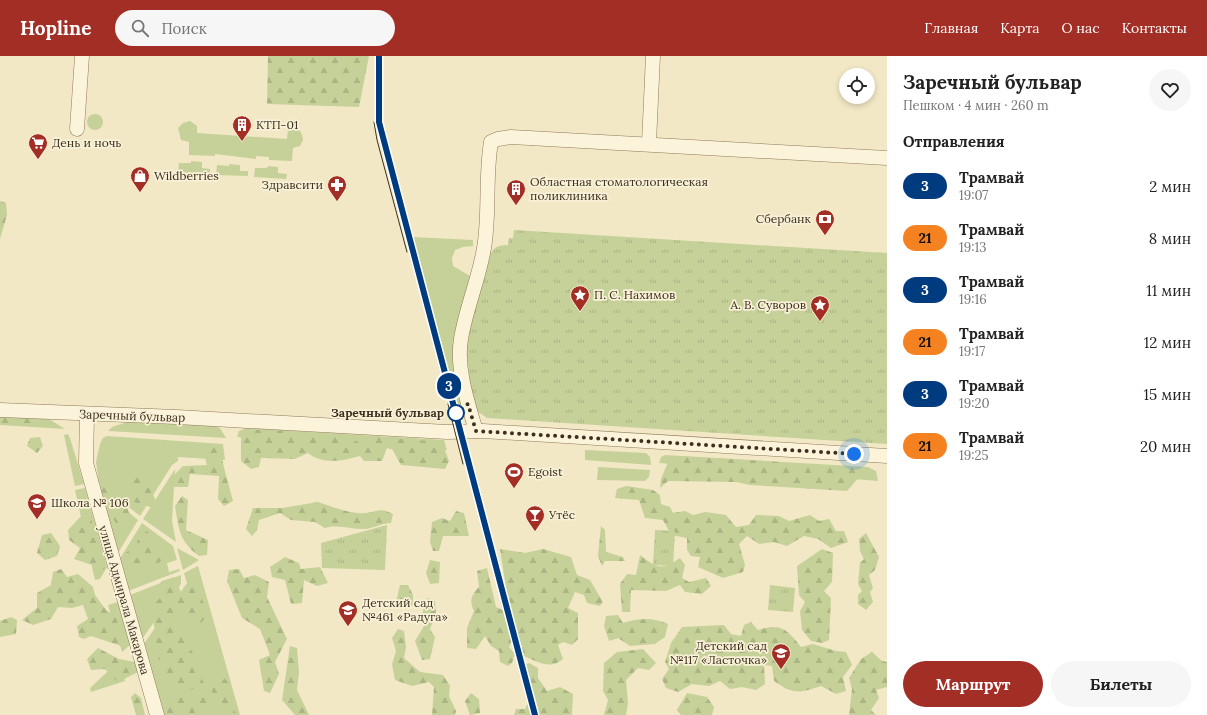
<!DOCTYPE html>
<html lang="ru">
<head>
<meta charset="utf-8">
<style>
	body { margin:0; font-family:Lora,serif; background:#f6f6f6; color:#222; height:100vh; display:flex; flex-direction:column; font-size:15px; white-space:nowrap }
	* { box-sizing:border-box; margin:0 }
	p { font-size:13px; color:#767676 }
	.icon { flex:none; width:22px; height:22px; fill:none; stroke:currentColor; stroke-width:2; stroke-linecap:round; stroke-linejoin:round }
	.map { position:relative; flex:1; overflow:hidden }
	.panel { display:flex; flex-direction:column; background:#fff; width:320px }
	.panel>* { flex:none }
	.badge { padding:0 8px; border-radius:13px; font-size:14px; line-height:26px }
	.buttons { position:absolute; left:839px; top:12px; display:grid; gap:8px }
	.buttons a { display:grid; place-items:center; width:36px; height:36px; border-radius:50%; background:#fff; box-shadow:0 2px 6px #0003; font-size:20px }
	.you { position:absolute; width:20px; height:20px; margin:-10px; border:3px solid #fff; border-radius:50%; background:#1a73e8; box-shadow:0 0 0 6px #1a73e833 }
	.map>.badge { position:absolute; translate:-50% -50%; box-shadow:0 0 0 2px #fff }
	h2 { padding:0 16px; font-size:15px; line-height:36px }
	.round { display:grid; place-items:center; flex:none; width:42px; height:42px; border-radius:21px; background:#f6f6f6 }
	.head { display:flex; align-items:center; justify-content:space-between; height:68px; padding:0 16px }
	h1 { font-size:19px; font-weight:700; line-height:30px }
	.action { display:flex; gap:8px; margin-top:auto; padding:8px 16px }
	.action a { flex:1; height:46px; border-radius:24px; background:#a22e25; color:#fff; font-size:16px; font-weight:700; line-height:46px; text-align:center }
	.action a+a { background:#f6f6f6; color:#222 }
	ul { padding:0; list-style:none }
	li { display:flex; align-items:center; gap:12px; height:52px; padding:0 16px }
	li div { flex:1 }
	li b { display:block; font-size:15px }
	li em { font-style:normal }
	li .badge { min-width:44px; font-weight:700; text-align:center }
	header { display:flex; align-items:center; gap:24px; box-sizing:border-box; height:56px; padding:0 20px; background:#a22e25; color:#fff }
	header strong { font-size:19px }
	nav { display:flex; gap:22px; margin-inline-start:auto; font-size:14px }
	.search { width:280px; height:36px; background:#f6f6f6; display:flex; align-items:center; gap:10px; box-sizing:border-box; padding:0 14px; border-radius:22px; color:#767676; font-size:15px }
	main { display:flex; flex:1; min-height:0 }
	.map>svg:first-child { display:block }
	.green { fill:#c6d199 }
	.forest { fill:url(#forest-firs) }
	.park { fill:url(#park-tufts) }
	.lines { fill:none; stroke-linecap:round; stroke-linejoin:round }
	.minor-casing { stroke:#8f7a5a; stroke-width:15 }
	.minor { stroke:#fbf4db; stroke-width:14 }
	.tram { stroke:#3e301f; stroke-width:1 }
	.line-casing { stroke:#fff; stroke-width:9 }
	.line { stroke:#003b80; stroke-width:6 }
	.walk { stroke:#3e301f; stroke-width:4; stroke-dasharray:0 7.2 }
	.stop-dot { fill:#fff; stroke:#003b80; stroke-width:2 }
	.labels { text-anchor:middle; stroke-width:3.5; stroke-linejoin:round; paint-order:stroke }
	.poi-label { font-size:12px; fill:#3e301f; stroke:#f8f1d7; text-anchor:start }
	.stop-label { font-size:12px; font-weight:bold; fill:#3e301f; stroke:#f8f1d7; text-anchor:end }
	.street-label { font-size:12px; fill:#3e301f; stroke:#f8f1d7 }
</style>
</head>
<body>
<header>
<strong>Hopline</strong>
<div class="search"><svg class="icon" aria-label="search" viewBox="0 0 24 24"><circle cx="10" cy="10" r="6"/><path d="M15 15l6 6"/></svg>Поиск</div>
<nav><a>Главная</a><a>Карта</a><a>О нас</a><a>Контакты</a></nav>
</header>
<main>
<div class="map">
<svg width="887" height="659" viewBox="0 0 887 659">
	<defs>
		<pattern id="forest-firs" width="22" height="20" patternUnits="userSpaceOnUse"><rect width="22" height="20" fill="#c6d199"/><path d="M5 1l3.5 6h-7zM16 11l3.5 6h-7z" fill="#abb483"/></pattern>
		<pattern id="park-tufts" width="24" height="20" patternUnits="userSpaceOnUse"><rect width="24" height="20" fill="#c6d199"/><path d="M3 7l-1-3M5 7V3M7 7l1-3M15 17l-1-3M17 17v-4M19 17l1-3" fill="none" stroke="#abb483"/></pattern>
	</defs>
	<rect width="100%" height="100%" fill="#f2e8c6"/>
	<g class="green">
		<circle cx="95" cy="66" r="8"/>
		<path d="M190 65 197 70V77L287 83 288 73C297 70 302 74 303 84L300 90 293 92 292 105 269 104V101L256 100V103L215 98V100L189 99V86L181 84 178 72 183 67Z"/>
		<polygon points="191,105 202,106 202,112 210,113 210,118 178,116 179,107 191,107"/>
		<polygon points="229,108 240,109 240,115 248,115 248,120 216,119 217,109 229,110"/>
		<polygon points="268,110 278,111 278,117 287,118 286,123 254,121 255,112 267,112"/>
		<polygon points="412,181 473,184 473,190 463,191 455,194 452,202 453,210 470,220 457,273 456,319 464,360 460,364"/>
		<polygon points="0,360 49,363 65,373 0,369"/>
		<polygon points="127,366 214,370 220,372 226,382 108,375 112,371"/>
		<polygon points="246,372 444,384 447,394 237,381 239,375"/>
		<polygon points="68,378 70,382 84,428 75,430 64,379"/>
		<polygon points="107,380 223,388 225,404 178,401 178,405 172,409 140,460 99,427 96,406 100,388 103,382"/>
		<polygon points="585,394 646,397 650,401 651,409 585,404"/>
		<polygon points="665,399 868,411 876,415 878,425 659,407 661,401"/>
		<polygon points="598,411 650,414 649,421 645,425 597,424"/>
		<polygon points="175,413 172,465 176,486 143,463"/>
		<polygon points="85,432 107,511 100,523 95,524 75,434"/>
		<polygon points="100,433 138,464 118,497"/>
		<polygon points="142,467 173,490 177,504 167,507 169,516 179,513 180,515 128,535 119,504"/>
		<polygon points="177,492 199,504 183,514"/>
		<polygon points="198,510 240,659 164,659 143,589 187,527 184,517"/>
		<polygon points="181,519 181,528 142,583 130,539"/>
		<polygon points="118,546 130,589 122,596 108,549"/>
		<polygon points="119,605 125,625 91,636 90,632"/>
	</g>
	<g class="forest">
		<polygon points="268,0 369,0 359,51 267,48"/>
		<polygon points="0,145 6,147 7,159 0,183"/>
		<polygon points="0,361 35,363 38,367 35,369 0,368"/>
		<path d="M253 374 294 375 298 382 313 377 327 381 343 377 361 388 380 381 442 386 449 405 445 413 401 409 392 393 387 392 382 405H364L360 400C342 405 323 409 308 397L295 403 261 402 259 411 251 413 241 405V378Z"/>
		<polygon points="40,381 43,390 37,397 27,390 30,382"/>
		<path d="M212 391 221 395C223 412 229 428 233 445L224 450 218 443 219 420 190 418 188 431H173L169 424 183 410 207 409 204 399Z"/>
		<polygon points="674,400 780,406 804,411 868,411 847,435 750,429 736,426 668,425 660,432 661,423 670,401"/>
		<polygon points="137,415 149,419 151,434 156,445 153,452 134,446 129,428"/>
		<polygon points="108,424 118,434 117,444 126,448 131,462 129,472 119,472 109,456 108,446 101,440 100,429"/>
		<polygon points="626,430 653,434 660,439 661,448 670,451 673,457 685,455 693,459 705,456 726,459 736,471 749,469 756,459 779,460 789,465 810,459 819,465 829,463 836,475 844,475 848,486 831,492 818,483 804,480 787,490 774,486 759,488 747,480 739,488 745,509 743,516 723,522 698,511 700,501 691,500 687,494 687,482 671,479 663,464 645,462 639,444 615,442 617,433"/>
		<path d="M182 440 188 444 186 474 208 484 207 499 199 500C179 485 179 474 175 450Z"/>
		<path d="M318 446C330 450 353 459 366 457 378 456 379 451 393 458L391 467C381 467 373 473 363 473 350 473 339 468 325 472L315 466 291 464 280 457 259 464 257 474 252 480 246 473 253 452H282Z"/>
		<polygon points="456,455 464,457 469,480 443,480 439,495 433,495 430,486 432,466 442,462 450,465"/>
		<polygon points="84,457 90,459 97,484 92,496 105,506 107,511 94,519 92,509 74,503 80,492 69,484 68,474"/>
		<polygon points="601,470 605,474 606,496 623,501 625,505 605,505 602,510 598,500"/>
		<polygon points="146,475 156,482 156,491 162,503 155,512 144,507 126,509 122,500 131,493 140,491 137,485"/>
		<polygon points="51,477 60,490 57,500 45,504 37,497 42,479"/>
		<polygon points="866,477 879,501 875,514 869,519 873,532 870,536 873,546 866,554 858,548 858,539 862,535 858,528 860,507 864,503 860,495 859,483"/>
		<path d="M500 493 525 497 543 493 571 501 577 519 590 524 603 546 600 550 587 547 584 539 575 536 568 552 578 557V583L572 589 563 586 558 589 563 603C551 614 537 606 524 600L521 588 513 577Z"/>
		<polygon points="822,493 833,497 832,526 824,535 831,542 829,584 822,587 811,585 802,574 800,555 805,546 799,539 797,510"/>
		<path d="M640 499C657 512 661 515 680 502L685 509 682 522 689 526 706 522 711 530 702 538 685 536 680 529 666 535 631 534 630 556H622L620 528 627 518 636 519Z"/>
		<polygon points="285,501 299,507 301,513 320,511 328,527 317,530 304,524 302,547 291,548 285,524 272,521 270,511"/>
		<polygon points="430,504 440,506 439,527 430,528 426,517"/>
		<path d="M487 512 496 551 505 555 513 583 509 591 515 598 512 607 508 610 500 606 499 595 491 590 485 580 476 593 467 592V572L474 555C469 545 471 539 479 531L477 515Z"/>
		<polygon points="61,513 67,521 78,518 93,531 95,539 106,554 117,561 118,571 124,577 124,587 121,590 91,580 84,583 79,581 77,570 88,563 83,549 72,552 58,551 51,563 33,569 22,564 37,552 37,537 51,529 53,516"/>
		<polygon points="239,513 244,522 255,519 269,526 267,541 287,583 275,606 279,618 270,637 264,635 259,604 270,599 260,573 242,562 227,525 229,514"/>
		<polygon points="174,521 181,536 192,532 199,535 208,559 201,567 184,557 176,564 185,581 184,591 192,595 204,628 193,633 177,631 166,616 166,607 155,601 157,578 154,570 153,549 161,541 157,533 162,525"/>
		<polygon points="400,529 408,529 413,539 413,549 406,553 396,546"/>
		<polygon points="427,542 435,544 436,558 430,573 435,581 430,603 422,604 415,585 424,570 422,558"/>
		<path d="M618 559 623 567C639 562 653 561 668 568L665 581 655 588 630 590 618 582 609 585 604 570 606 560Z"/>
		<polygon points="11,561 17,564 16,578 0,581 0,565"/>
		<path d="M751 566 758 574C781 566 788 574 801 591L813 588 836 595 846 596 852 609 843 621 846 635 836 638 821 630C798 638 793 638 774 625L772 610 764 609 765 628 756 634 742 631 730 633 720 625 709 630 692 628 678 636 666 632 662 623 669 613 665 606 671 587 682 571 724 569 731 578 741 580 744 569Z"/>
		<polygon points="398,573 404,575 406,591 404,602 420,616 443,619 450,630 449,640 456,655 455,659 432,659 434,631 429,626 412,630 395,624 392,608 396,595 392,582"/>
		<polygon points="290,590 297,592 299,616 297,634 309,659 295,659 282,644"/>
		<polygon points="98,592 119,603 135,606 138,616 118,626 105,613 91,614 87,603"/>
		<polygon points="643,593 656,607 649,614 638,612 626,624 628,647 626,659 604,659 608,644 603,635 604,607 617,596"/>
		<polygon points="872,596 882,605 887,606 887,631 876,634 879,642 871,654 876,659 849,659 852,633 849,622 861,603"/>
		<polygon points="529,607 538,612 538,622 547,635 560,631 573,638 572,659 514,659 516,653 525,653 529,644 523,610"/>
		<polygon points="219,617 228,626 230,647 237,659 223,659 211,633 212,620"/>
		<polygon points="135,637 141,642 145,659 136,659 131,641"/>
		<polygon points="184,637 195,641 203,637 210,654 206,659 166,659 163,653 174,640"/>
		<polygon points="471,637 479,643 480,657 470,659 465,645"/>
		<polygon points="687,637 707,641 714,651 712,659 681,659 677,654"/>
	</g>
	<g class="park">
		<path d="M514 174 887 197V388L487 362 477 355 471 333 467 302V285L488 201C494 192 496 189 508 189L509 182H513Z"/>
		<polygon points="387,469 385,514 322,512 321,487"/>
		<polygon points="655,474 675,475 673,510 653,509"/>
		<polygon points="770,529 795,532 793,556 768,554"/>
	</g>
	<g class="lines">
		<defs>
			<g id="minor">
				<polyline points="77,73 82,0"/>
				<polyline points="649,87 653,0"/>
				<polyline points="0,354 177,361 447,376 483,375 887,400"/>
				<polyline points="87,358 86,407 157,659"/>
				<path d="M476 375C468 347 456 313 461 283 466 252 479 223 484 192 490 157 485 121 491 86L498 83 511 81 887 102"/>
			</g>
		</defs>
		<use href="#minor" class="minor-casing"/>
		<use href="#minor" class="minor"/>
		<g class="tram">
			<polyline points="379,0 379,66 535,659"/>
			<polyline points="374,66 377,84 407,196"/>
			<polyline points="448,348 463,408"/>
		</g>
	</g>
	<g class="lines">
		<defs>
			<polyline id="line" points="379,0 379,66 535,659"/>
		</defs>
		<use href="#line" class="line-casing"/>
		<use href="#line" class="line"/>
		<polyline class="walk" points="456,357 468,348 476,375 854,398"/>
	</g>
	<defs>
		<symbol id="building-pin" viewBox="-11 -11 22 30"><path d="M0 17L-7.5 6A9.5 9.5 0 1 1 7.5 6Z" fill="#a22e25" stroke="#f8f1d7"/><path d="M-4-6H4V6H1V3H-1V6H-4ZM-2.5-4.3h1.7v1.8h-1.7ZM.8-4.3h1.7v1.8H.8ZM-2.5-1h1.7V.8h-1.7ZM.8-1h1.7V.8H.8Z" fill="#fff"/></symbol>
		<symbol id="supermarket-pin" viewBox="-11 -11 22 30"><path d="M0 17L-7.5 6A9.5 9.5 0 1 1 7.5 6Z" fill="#a22e25" stroke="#f8f1d7"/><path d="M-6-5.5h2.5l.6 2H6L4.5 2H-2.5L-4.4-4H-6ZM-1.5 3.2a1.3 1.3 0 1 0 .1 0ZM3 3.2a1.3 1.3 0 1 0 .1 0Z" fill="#fff"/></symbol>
		<symbol id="shop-pin" viewBox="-11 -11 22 30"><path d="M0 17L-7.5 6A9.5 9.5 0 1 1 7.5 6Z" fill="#a22e25" stroke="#f8f1d7"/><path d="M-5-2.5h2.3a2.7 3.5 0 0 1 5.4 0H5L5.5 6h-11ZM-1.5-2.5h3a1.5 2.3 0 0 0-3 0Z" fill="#fff"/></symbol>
		<symbol id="pharmacy-pin" viewBox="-11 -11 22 30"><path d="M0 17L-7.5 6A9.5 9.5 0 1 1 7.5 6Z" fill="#a22e25" stroke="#f8f1d7"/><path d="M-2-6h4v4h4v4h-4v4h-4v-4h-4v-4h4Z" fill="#fff"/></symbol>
		<symbol id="bank-pin" viewBox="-11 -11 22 30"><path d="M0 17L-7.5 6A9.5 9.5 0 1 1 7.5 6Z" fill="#a22e25" stroke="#f8f1d7"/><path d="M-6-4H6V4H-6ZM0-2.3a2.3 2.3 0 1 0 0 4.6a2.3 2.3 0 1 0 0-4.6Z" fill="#fff"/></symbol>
		<symbol id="sight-pin" viewBox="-11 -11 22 30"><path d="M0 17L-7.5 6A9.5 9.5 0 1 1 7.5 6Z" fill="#a22e25" stroke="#f8f1d7"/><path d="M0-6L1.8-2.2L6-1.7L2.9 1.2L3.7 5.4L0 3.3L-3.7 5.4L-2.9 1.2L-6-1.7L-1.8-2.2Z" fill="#fff"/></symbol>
		<symbol id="stadium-pin" viewBox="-11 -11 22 30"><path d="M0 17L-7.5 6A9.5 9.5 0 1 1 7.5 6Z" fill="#a22e25" stroke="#f8f1d7"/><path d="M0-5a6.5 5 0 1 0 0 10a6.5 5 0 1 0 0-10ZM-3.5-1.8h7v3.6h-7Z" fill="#fff"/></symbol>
		<symbol id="school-pin" viewBox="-11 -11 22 30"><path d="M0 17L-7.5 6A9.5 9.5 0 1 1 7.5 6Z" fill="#a22e25" stroke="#f8f1d7"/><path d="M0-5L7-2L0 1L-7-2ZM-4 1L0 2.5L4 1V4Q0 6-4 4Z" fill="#fff"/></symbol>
		<symbol id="bar-pin" viewBox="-11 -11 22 30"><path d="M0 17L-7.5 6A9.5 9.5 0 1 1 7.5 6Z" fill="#a22e25" stroke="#f8f1d7"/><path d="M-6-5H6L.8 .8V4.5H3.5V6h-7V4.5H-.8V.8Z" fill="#fff"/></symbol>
	</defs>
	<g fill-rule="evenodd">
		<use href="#building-pin" x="231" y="58" width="22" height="30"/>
		<use href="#supermarket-pin" x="27" y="76" width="22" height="30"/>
		<use href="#shop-pin" x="129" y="109" width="22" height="30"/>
		<use href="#pharmacy-pin" x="326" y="118" width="22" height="30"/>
		<use href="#building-pin" x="505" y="122" width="22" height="30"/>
		<use href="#bank-pin" x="814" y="152" width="22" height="30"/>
		<use href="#sight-pin" x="569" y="228" width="22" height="30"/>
		<use href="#sight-pin" x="809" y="238" width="22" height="30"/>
		<use href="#stadium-pin" x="503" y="405" width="22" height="30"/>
		<use href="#school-pin" x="26" y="436" width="22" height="30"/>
		<use href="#bar-pin" x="524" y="448" width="22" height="30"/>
		<use href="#school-pin" x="337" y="543" width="22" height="30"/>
		<use href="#school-pin" x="770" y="586" width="22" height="30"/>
	</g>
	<circle class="stop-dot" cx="456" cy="357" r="8"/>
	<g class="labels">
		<g class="poi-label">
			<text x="256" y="73">КТП-01</text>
			<text x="52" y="91">День и ночь</text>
			<text x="154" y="124">Wildberries</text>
			<text x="530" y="130">Областная стоматологическая<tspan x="530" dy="14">поликлиника</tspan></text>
			<text x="323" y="133" text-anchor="end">Здравсити</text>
			<text x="811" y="167" text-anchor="end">Сбербанк</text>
			<text x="594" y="243">П. С. Нахимов</text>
			<text x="806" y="253" text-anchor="end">А. В. Суворов</text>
			<text x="528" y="420">Egoist</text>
			<text x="51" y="451">Школа № 106</text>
			<text x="549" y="463">Утёс</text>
			<text x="362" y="551">Детский сад<tspan x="362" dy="14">№461 «Радуга»</tspan></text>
			<text x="767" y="594" text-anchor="end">Детский сад<tspan x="767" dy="14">№117 «Ласточка»</tspan></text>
		</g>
		<g class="stop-label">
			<text x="444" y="361">Заречный бульвар</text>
		</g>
		<g class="street-label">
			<text transform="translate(132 360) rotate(2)" y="4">Заречный бульвар</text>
			<text transform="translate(124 544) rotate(74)" y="4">улица Адмирала Макарова</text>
		</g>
	</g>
</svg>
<div class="buttons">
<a><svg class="icon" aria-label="locate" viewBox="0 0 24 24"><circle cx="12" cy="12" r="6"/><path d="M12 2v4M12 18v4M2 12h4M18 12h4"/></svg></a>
</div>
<div class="you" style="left:854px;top:398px"></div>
<b class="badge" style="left:449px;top:330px;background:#003b80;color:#fff">3</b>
</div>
<section class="panel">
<div class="head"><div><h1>Заречный бульвар</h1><p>Пешком · 4 мин · 260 m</p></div><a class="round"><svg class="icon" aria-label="heart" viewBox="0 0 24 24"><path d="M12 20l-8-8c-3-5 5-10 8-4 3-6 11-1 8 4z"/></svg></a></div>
<h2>Отправления</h2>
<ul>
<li><span class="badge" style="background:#003b80;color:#fff">3</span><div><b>Трамвай</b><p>19:07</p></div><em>2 мин</em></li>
<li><span class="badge" style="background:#f58220;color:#111">21</span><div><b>Трамвай</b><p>19:13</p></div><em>8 мин</em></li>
<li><span class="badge" style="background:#003b80;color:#fff">3</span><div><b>Трамвай</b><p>19:16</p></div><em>11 мин</em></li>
<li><span class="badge" style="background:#f58220;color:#111">21</span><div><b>Трамвай</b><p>19:17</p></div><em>12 мин</em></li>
<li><span class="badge" style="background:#003b80;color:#fff">3</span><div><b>Трамвай</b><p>19:20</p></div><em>15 мин</em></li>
<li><span class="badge" style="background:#f58220;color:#111">21</span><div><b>Трамвай</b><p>19:25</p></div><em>20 мин</em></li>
</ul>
<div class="action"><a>Маршрут</a><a>Билеты</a></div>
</section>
</main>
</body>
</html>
